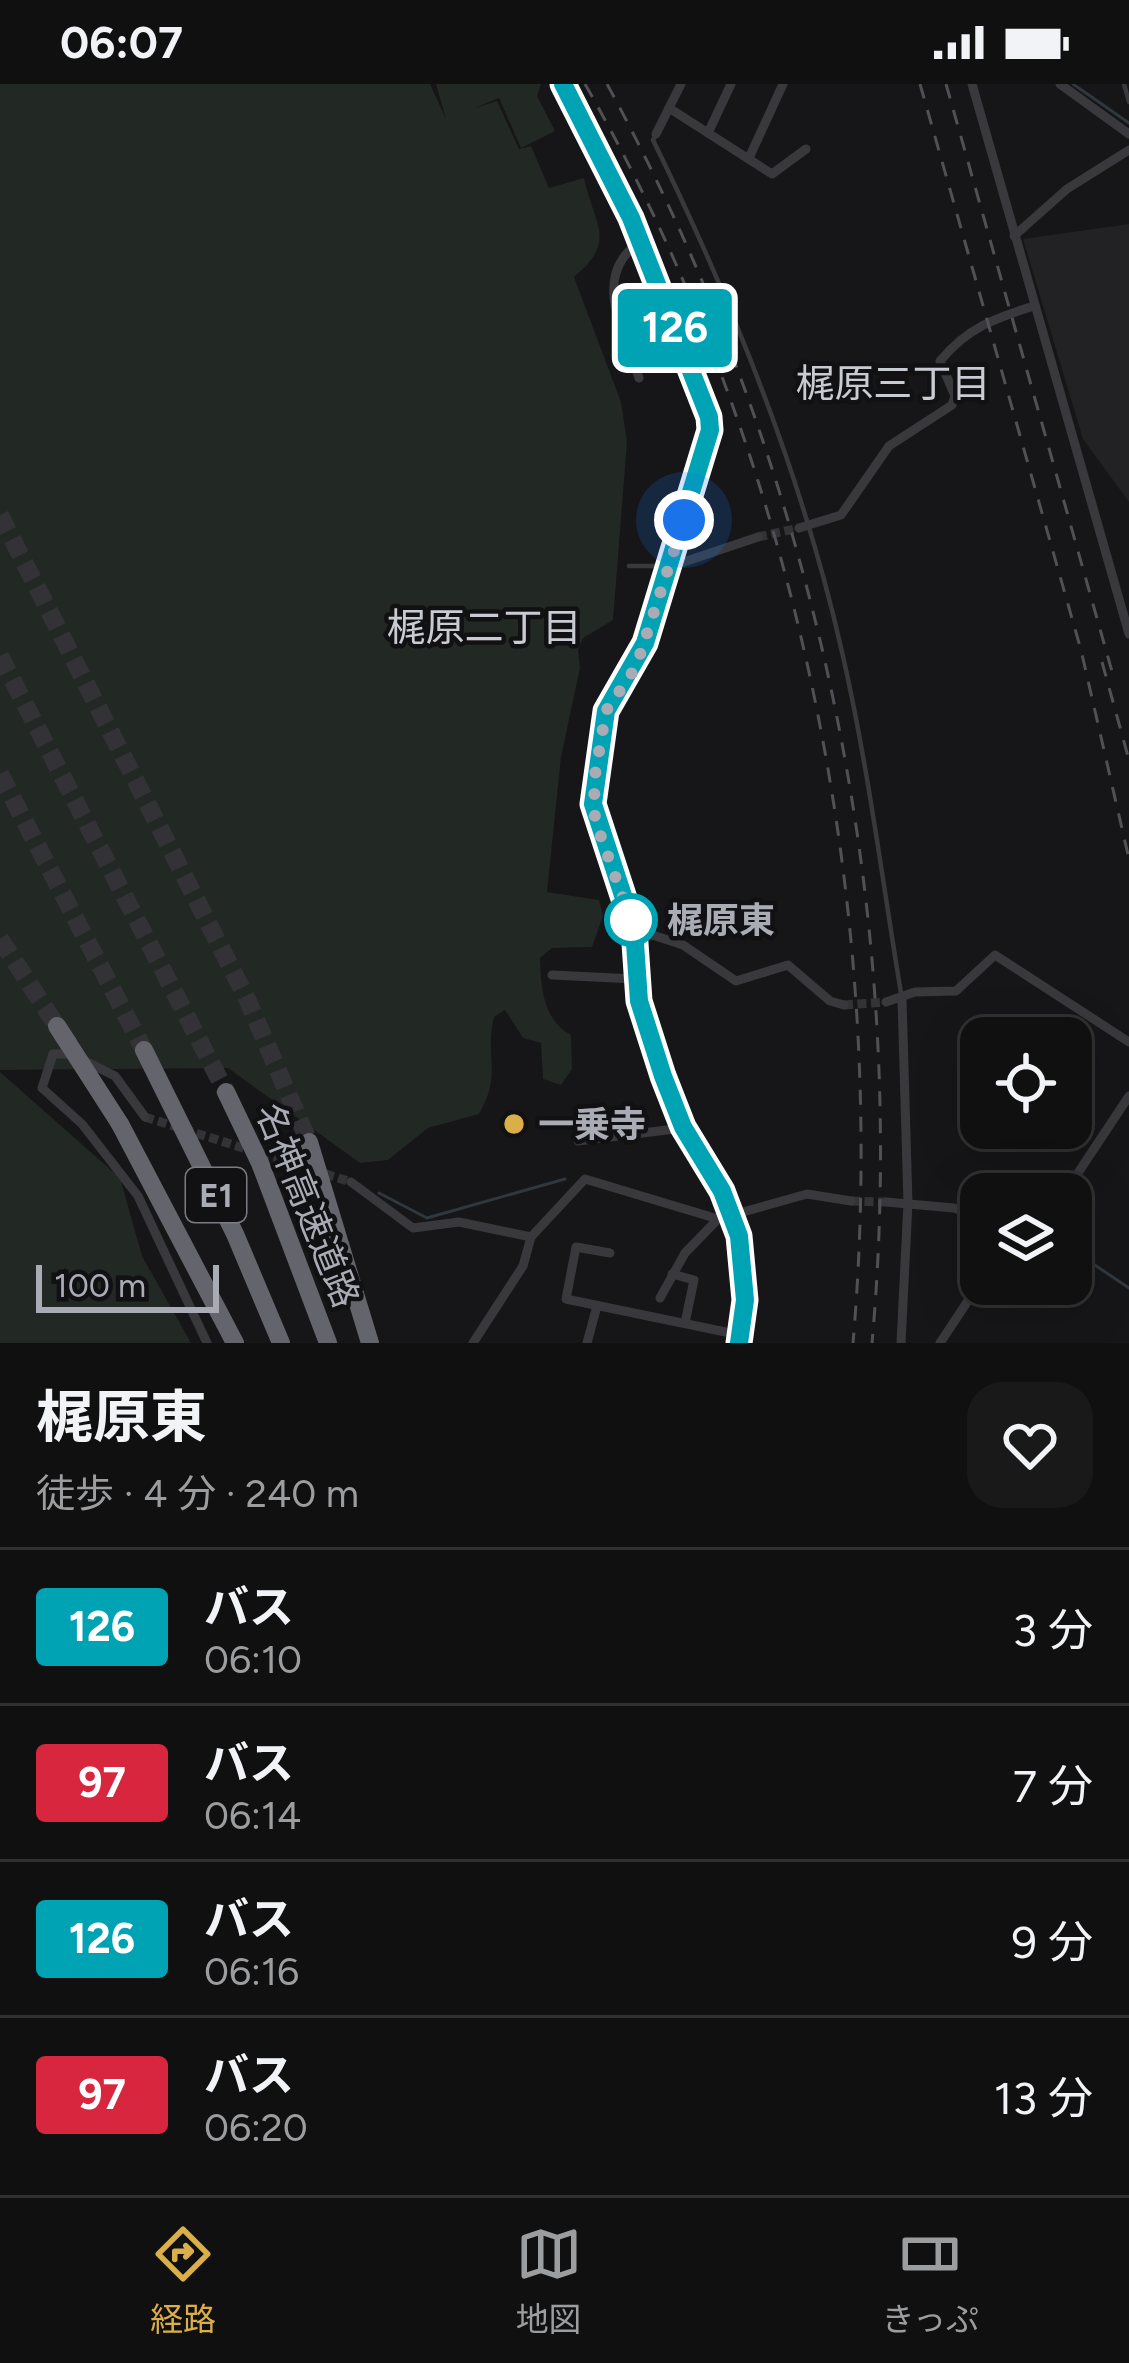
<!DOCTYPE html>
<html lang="ja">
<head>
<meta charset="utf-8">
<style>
	body { margin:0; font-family:Figtree,"Noto Sans JP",sans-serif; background:#19191a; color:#f1f3f6; height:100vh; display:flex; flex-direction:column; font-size:45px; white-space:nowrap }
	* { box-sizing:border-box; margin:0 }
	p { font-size:39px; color:#9c9d9f }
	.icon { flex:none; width:66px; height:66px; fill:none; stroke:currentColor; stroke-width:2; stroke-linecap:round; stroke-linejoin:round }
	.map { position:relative; height:1259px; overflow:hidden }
	.panel { display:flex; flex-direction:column; background:#101011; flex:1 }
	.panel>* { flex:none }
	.badge { padding:0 24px; border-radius:9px; font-size:42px; line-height:78px }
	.tools { position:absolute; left:960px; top:933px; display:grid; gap:24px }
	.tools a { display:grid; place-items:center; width:132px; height:132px; border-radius:24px; background:#101011; box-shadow:0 12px 48px #0002,0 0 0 3px #303031; font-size:60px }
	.scale { position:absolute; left:36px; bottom:30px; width:183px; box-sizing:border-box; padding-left:12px; border:6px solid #a9acb5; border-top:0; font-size:33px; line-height:42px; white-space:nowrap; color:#a9acb5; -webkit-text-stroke:9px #111012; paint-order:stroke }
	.you { position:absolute; width:60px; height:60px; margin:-30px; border:9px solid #fff; border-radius:50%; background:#1a73e8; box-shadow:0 0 0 18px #1a73e833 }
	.map>.badge { position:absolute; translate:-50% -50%; box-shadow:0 0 0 6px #fff }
	.round { display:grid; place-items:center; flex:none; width:126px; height:126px; border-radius:36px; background:#19191a }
	.summary { display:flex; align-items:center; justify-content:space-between; height:204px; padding:0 36px }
	h1 { font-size:57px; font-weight:700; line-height:90px }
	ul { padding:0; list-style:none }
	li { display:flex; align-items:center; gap:36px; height:156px; padding:0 36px; border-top:3px solid #303031 }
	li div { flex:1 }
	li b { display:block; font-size:45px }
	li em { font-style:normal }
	li .badge { min-width:132px; font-weight:700; text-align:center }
	.status { display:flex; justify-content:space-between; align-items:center; height:84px; padding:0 60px; background:#101011; direction:ltr }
	.status svg { height:33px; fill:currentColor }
	.menu { display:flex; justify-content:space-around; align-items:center; height:168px; border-top:3px solid #303031; background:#101011; font-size:33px; color:#9c9d9f }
	.menu a { display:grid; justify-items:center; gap:6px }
	.menu .active { color:#daaf4a }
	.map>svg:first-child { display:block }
	.built { fill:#222224 }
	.green { fill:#222823 }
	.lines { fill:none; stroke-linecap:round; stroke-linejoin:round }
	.stream { stroke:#30373e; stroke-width:3 }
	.minor-tunnel { stroke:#333337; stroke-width:9; stroke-dasharray:9 4.5; stroke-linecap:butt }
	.motorway-tunnel { stroke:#333337; stroke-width:18; stroke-dasharray:18 9; stroke-linecap:butt }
	.service { stroke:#39393d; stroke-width:4.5 }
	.minor { stroke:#39393d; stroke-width:9 }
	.primary { stroke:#53555a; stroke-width:15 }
	.motorway { stroke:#64656c; stroke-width:18 }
	.rail { stroke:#505156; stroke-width:3; stroke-dasharray:15 12; stroke-linecap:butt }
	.motorway-bridge { stroke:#64656c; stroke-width:18 }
	.line-casing { stroke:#fff; stroke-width:27 }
	.line { stroke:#00a3b4; stroke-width:18 }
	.walk { stroke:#a9acb5; stroke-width:12; stroke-dasharray:0 21.6 }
	.stop-dot { fill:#fff; stroke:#00a3b4; stroke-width:6 }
	.poi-dot { fill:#daaf4a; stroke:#111012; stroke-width:4.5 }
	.labels { text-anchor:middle; stroke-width:9; stroke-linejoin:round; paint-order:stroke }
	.shield { fill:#111012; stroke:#7b7d84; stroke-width:3 }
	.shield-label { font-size:33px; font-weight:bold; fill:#a9acb5 }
	.stop-label { font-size:36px; font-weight:bold; fill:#a9acb5; stroke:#111012; text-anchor:start }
	.poi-label { font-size:36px; font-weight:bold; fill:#a9acb5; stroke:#111012; text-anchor:start }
	.street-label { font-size:36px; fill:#a9acb5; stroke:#111012 }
	.neighbourhood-label { font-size:39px; fill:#c9cbd2; stroke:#111012 }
</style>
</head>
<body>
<div class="status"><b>06:07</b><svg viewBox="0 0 49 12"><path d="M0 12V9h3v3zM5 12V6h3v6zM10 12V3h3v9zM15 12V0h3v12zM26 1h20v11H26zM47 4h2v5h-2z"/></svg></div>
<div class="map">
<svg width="1129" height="1259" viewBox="0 0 1129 1259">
	<rect width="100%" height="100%" fill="#161517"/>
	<polygon class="built" points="1129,140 1129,418 1083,355 1023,155"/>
	<g class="green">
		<path d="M0 0H430L446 35 436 0H541L537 12 555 47 521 64 499 14 475 24 497 17 519 65 531 62 549 104 584 94C594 141 618 157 574 193L621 318 627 358 613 536 583 554 578 566 580 584 561 673 547 808 599 816 603 832 592 863 552 864 540 874C541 904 543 936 571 951L572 985 561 1001 543 995 541 959 523 954 505 926 494 933C484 973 503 989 479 1030L428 1044 388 1076 360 1079 228 984 0 986Z"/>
		<polygon points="0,988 120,1094 142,1172 191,1259 0,1259"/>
	</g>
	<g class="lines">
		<g class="stream">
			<polyline points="1073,0 1129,39"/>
			<polyline points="379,1109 427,1134 565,1095"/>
			<polyline points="1071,1165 1129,1204"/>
		</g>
		<g class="minor-tunnel">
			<polyline points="758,453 799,444"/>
			<polyline points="844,921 886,918"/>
			<polyline points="145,1033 351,1098"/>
			<polyline points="851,1117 886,1118"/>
		</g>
		<g class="motorway-tunnel">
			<polyline points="0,431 247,915 309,1058"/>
			<polyline points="0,572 226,1008"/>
			<polyline points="0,690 144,966"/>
			<polyline points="0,855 57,942"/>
		</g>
		<g class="service">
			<polyline points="1124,0 1129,18"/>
			<path d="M656 50 653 56C733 219 802 390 842 568 868 681 882 795 901 909"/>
			<polyline points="629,482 665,482"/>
		</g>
		<g class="minor">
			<polyline points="972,0 1129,550"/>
			<polyline points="1060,0 1129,50"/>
			<polyline points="669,24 772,90 806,65"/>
			<polyline points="708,49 731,0"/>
			<polyline points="656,50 681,0"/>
			<polyline points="749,74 783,0"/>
			<polyline points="1014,152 1067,105 1129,66"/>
			<path d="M639 294C624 248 590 191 640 158"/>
			<path d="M799 444 841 431 889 362 952 321 955 312 940 277C967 244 995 234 1034 222"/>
			<polyline points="672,482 758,453"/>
			<polyline points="634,845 683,861 736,897 788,881 830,917 844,921"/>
			<polyline points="552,891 635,895"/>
			<polyline points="886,918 915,908 956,907 995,871 1129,958"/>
			<polyline points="145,1033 115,992 71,970 53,970 42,1004 82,1040 138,1112 207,1259"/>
			<polyline points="578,1057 683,1044"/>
			<polyline points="351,1098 413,1144 459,1138 531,1153 585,1095 718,1135 807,1110 851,1117"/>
			<polyline points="1064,1110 1129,1012"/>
			<polyline points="886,1118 954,1124 981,1133"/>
			<polyline points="610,1169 576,1163 566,1215 740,1251"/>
			<polyline points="672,1190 694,1196 685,1239"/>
			<polyline points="660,1214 685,1169 718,1135"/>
			<polyline points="473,1259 523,1182 531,1153"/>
			<polyline points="587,1259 597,1222"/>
			<polyline points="901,1259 908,1119 902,915"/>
			<polyline points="940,1259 981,1197"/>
		</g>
		<polyline class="primary" points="563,0 631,134 709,333 654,536 636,583 606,627 593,720 634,845 635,895 663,992 683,1044 722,1107 739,1152 745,1216 739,1259"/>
		<g class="motorway">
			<polyline points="57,942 68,959"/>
			<polyline points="144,966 235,1150 281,1259"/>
			<polyline points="226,1008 260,1079 328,1259"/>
			<polyline points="120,1040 235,1259"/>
			<polyline points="309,1058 370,1259"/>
		</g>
		<g class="rail">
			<path d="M585 0C800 376 890 829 853 1259"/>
			<path d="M607 0C815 382 911 825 872 1259"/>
			<polyline points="920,0 1081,566 1129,775"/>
			<polyline points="946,0 1113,591"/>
			<polyline points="1102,578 1129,676"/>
		</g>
		<polyline class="motorway-bridge" points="68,959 120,1040"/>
	</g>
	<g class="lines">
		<defs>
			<polyline id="line" points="563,0 631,134 709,333 710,346 645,559 606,627 593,720 634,845 639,917 663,992 683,1043 722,1107 739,1152 745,1216 739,1259"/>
		</defs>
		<use href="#line" class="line-casing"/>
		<use href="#line" class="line"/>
		<polyline class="walk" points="631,836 634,845 595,736 594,697 606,627 636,583 684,436"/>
	</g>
	<circle class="stop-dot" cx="631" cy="836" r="24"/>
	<circle class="poi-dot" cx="514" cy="1040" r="12"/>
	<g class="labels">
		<rect class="shield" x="186" y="1084" width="60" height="54" rx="9"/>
		<g class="shield-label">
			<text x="216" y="1123">E1</text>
		</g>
		<g class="stop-label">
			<text x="667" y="849">梶原東</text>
		</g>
		<g class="poi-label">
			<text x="538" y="1053">一乗寺</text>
		</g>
		<g class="street-label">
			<text transform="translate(308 1121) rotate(68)" y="13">名神高速道路</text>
		</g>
		<g class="neighbourhood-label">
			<text x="893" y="313">梶原三丁目</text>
			<text x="484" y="557">梶原二丁目</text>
		</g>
	</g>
</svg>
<div class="tools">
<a><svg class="icon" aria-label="locate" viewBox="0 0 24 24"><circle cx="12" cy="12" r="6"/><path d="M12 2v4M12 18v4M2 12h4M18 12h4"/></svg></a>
<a><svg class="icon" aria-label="layers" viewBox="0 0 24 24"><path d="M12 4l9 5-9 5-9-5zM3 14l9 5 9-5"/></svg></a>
</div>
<div class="scale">100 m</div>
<div class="you" style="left:684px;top:436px"></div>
<b class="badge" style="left:675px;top:244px;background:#00a3b4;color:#fff">126</b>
</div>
<section class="panel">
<div class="summary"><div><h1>梶原東</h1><p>徒歩 · 4 分 · 240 m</p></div><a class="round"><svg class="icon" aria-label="heart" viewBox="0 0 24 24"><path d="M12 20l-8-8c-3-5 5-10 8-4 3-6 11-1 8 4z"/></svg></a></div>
<ul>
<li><span class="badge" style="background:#00a3b4;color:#fff">126</span><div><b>バス</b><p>06:10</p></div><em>3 分</em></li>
<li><span class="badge" style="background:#d7263d;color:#fff">97</span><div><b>バス</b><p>06:14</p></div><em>7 分</em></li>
<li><span class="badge" style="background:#00a3b4;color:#fff">126</span><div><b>バス</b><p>06:16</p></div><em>9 分</em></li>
<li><span class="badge" style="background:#d7263d;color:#fff">97</span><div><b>バス</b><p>06:20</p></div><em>13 分</em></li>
</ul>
</section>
<nav class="menu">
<a class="active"><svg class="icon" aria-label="directions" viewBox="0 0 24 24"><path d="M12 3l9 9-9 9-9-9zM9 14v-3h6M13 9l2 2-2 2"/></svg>経路</a>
<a><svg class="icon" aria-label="map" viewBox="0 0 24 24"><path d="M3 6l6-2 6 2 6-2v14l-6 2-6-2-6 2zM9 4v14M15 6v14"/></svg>地図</a>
<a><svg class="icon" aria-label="tickets" viewBox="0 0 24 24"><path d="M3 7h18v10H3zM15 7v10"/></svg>きっぷ</a>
</nav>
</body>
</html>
